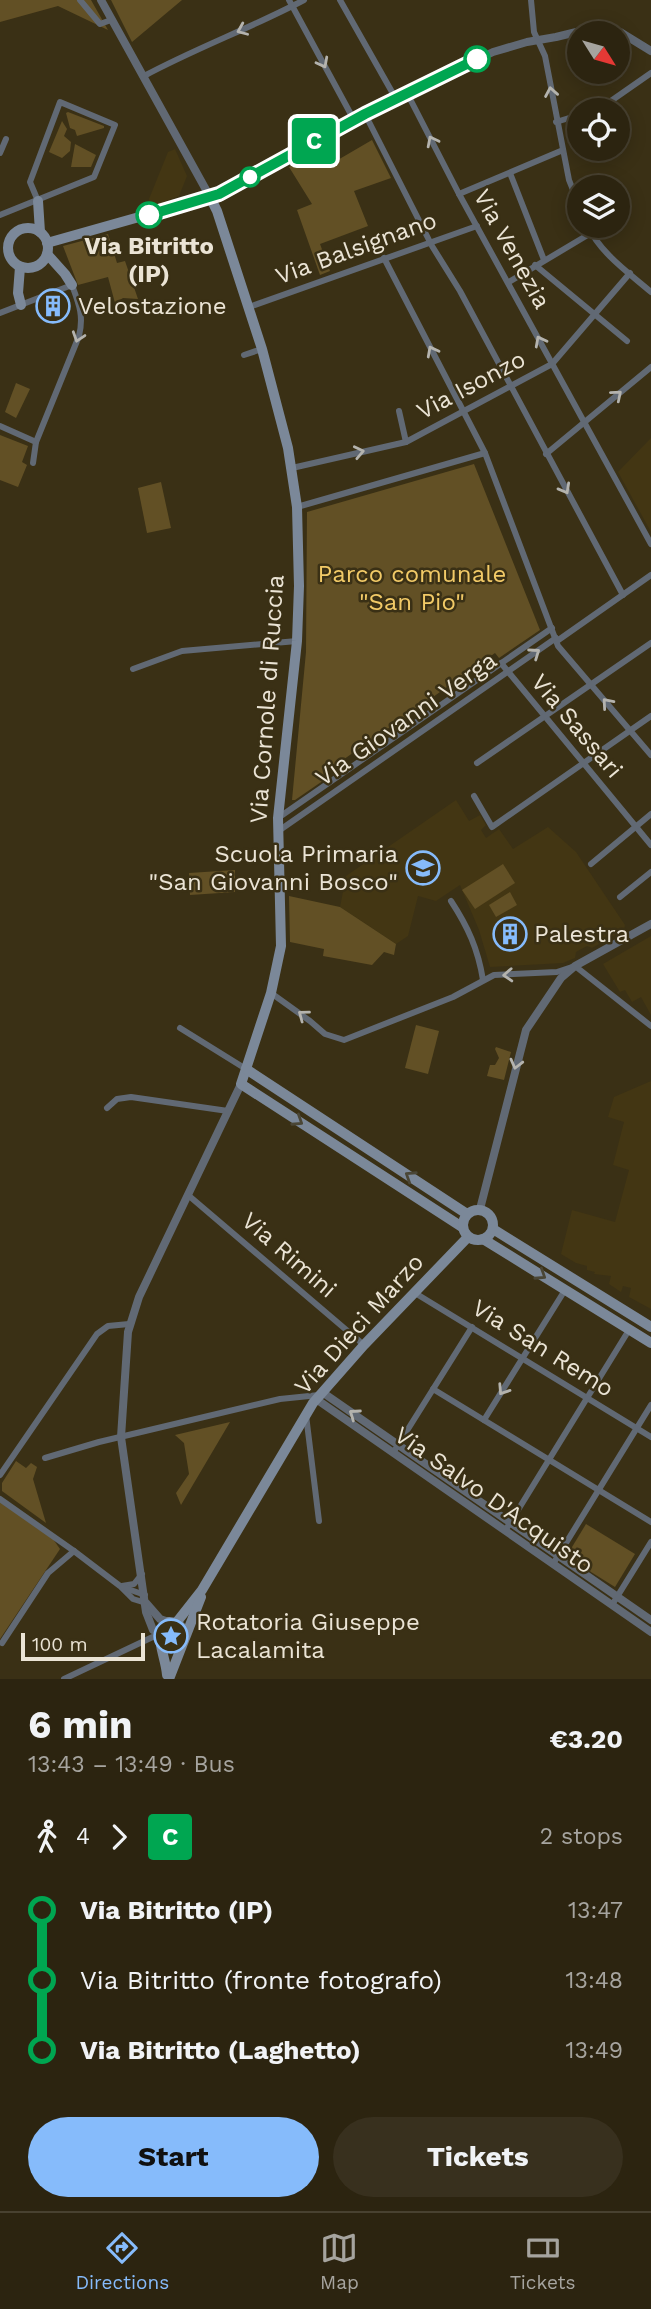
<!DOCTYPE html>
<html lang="en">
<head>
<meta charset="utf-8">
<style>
	body { margin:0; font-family:"Work Sans",sans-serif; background:#38301e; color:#f1f3f6; height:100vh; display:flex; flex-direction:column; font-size:26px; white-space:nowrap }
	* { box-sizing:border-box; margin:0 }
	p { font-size:23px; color:#a6a49f }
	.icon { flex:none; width:38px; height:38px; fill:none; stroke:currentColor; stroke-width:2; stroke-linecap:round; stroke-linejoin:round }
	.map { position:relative; height:1679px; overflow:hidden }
	.side { display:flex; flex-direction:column; background:#2c2410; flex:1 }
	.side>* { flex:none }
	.badge { padding:0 14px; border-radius:5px; font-size:24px; line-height:46px }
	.needle { width:46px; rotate:127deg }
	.buttons { position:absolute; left:567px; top:21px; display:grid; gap:14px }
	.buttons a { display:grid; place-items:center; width:63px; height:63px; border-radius:50%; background:#2c2410; box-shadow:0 4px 18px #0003,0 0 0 2px #484130; font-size:35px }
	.scale { position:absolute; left:21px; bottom:18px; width:124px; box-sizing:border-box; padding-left:7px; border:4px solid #ebe4d5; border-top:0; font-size:19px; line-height:24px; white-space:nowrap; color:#ebe4d5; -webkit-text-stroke:5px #3a3015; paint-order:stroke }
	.map>.badge { position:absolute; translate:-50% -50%; box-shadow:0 0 0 4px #fff }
	.legs { display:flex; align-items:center; gap:10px; height:77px; padding:0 28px; font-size:23px }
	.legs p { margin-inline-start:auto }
	.headline { display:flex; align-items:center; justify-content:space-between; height:119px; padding:0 28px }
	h1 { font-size:38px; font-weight:700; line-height:52px }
	.action { display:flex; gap:14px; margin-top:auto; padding:14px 28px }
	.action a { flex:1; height:80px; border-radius:42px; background:#86bbfb; color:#111; font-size:28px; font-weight:700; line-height:80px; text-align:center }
	.action a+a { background:#38301e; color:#f1f3f6 }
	ul { padding:0 28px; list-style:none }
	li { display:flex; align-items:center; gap:24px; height:70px; font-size:26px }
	li i { display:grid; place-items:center; width:10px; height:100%; margin:0 9px; background:currentColor }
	li i::after { content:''; width:18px; height:18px; margin:-9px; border:5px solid; border-radius:50%; background:#2c2410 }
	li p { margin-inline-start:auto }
	li:first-child i { background:linear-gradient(#0000 50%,currentColor 0) }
	li:last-child i { background:linear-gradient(currentColor 50%,#0000 0) }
	.menu { display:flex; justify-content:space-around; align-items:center; height:98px; border-top:2px solid #484130; background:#2c2410; font-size:19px; color:#a6a49f }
	.menu a { display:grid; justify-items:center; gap:4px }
	.menu .on { color:#86bbfb }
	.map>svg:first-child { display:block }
	.built { fill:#433613 }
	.green { fill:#625025 }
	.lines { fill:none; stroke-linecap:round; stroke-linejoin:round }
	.minor { stroke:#616974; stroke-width:6 }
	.tertiary { stroke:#616974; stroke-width:8 }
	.secondary { stroke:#7b8899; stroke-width:10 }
	.oneway { stroke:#b4b3ae }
	.oneway2 { stroke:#4a4636 }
	.line-1-casing { stroke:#fff; stroke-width:16 }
	.line-1 { stroke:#00a651; stroke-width:10 }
	.stop-1-dot { fill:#fff; stroke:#00a651; stroke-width:3.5 }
	.labels { text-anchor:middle; stroke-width:5; stroke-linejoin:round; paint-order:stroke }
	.stop-label { font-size:24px; font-weight:bold; fill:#ebe4d5; stroke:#3a3015 }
	.street-label { font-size:24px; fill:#ebe4d5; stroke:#3a3015 }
	.poi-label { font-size:24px; fill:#ebe4d5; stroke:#3a3015; text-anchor:start }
	.park-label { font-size:24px; fill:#f2ca67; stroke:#3a3015 }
</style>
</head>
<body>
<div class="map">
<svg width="651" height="1679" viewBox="0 0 651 1679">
	<rect width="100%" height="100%" fill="#3a3015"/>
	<g class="built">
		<polygon points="175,149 187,176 179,196 151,207 149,199 168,152"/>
		<polygon points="651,438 651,532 618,472"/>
		<polygon points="456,800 469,821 480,815 486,825 481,830 486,838 499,829 513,849 548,827 576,852 625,925 624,930 592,948 587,946 576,952 575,958 563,963 490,967 479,930 460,885 436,901 418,896 408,936 396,944 340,907 346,876"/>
		<polygon points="651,936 651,1015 641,997 632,1002 625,990 620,992 603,964"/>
		<polygon points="651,1081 651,1309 629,1297 631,1288 623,1286 621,1292 609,1284 611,1276 594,1274 595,1272 587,1270 587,1266 576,1263 561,1254 572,1210 615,1222 629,1170 613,1165 624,1122 608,1117 614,1097"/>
	</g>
	<g class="green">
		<polygon points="0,0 91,0 108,30 58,6 0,22"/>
		<polygon points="111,0 182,0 132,42"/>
		<polygon points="68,112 104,126 104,128 77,136 75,130 70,128 66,113"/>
		<polygon points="62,121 67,129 64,136 71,142 70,151 62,158 49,152"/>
		<polygon points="372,140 391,178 354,191 368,226 320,244 330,271 320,275 297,210 312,204 289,167 326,144 336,161"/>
		<polygon points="75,144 96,155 91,167 71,167"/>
		<polygon points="108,234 117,263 125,261 138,299 123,298 115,303 108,277 78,285 63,246"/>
		<polygon points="16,383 30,389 16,418 5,412"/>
		<polygon points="0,435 28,446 22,462 27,465 18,487 0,480"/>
		<polygon points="474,464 540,630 499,658 495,653 433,697 437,702 432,706 423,704 406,715 406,724 400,727 396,723 324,773 327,778 295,800 292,800 306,652 307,512"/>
		<polygon points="161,482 171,528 147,533 138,488"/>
		<polygon points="503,864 515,883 475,909 462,890"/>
		<polygon points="235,870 235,892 190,895 189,873"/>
		<polygon points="510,892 517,905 496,917 489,905"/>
		<polygon points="289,896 340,907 396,944 394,955 384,952 372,965 323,956 324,949 290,942"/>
		<polygon points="416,1025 439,1031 428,1074 405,1068"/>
		<polygon points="496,1047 511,1052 504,1080 487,1076 490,1065 495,1065 499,1058 495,1049"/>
		<polygon points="230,1422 181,1505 176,1493 189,1474 184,1443 175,1435"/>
		<polygon points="16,1461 26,1468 31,1463 37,1467 33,1479 46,1523 2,1491 2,1483"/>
		<polygon points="0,1502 53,1539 60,1549 0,1639"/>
		<polygon points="586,1524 635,1554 615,1587 591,1572 569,1552"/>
	</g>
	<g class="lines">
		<g class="minor">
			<polyline points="80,0 100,24 111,20"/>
			<polyline points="289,0 354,120"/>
			<polyline points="340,0 396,99"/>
			<polyline points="531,0 534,32 545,56 569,180 579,205"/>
			<path d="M144 76C196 48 251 28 304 0"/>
			<polyline points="407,93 459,194 651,544"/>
			<polyline points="598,110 651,73"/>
			<polyline points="365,114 432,246 460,291 623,595"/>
			<polyline points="556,122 579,115"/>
			<polyline points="0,153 6,139"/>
			<polyline points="510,173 544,260"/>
			<polyline points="459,194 563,150"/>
			<polyline points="0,215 94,177 115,125 60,102 30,182 38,201"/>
			<path d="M588 226C600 253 629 273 651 292"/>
			<polyline points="384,258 485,453 558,646 651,755"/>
			<polyline points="535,265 627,341"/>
			<polyline points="509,282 591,233"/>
			<polyline points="249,307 477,226"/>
			<path d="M0 313 72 285C79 304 84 316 79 336L36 442 33 463"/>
			<polyline points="244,355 262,349"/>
			<polyline points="399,411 406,442"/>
			<polyline points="0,426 36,442"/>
			<polyline points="546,454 651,367"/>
			<polyline points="292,468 406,442 552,364 630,273"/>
			<polyline points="297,507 485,453"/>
			<polyline points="557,641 651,575"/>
			<polyline points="501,663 651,845"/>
			<polyline points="133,669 182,651 297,641"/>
			<polyline points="477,763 651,643"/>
			<polyline points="474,796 492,827 651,716"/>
			<polyline points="278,818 552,628"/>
			<polyline points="277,832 556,638"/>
			<polyline points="591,864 651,814"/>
			<polyline points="620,897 651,872"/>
			<path d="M451 901C468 927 478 949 483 980"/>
			<polyline points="271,993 310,1021 325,1034 344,1040 453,997 494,975 557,972 575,966 651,1026"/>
			<polyline points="180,1028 246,1069"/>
			<polyline points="107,1108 117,1099 131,1097 228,1111"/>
			<polyline points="188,1195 364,1345"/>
			<polyline points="415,1293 651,1437"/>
			<polyline points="433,1389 651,1522"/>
			<polyline points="306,1415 319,1521"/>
			<polyline points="484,1420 565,1290"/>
			<polyline points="393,1453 472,1327"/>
			<polyline points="45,1458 99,1442 280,1399 319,1395"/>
			<polyline points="0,1475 97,1334 108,1326 129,1324"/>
			<polyline points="0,1499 74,1551 120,1586 133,1599 146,1603"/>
			<polyline points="505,1531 629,1330"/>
			<polyline points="553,1564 651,1405"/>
			<polyline points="122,1586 134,1584 142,1574"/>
			<polyline points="122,1587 145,1595"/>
			<polyline points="612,1605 651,1542"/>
			<polyline points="2,1643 48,1573 74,1551"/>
			<polyline points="64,1679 159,1634"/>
		</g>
		<g class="tertiary">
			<polyline points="101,0 210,197 365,114 493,52 527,42 556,37 601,26 620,32 651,51"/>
			<polyline points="480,1209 526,1030 561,978 575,966 651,924"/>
			<polyline points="322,1392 651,1620"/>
			<polyline points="316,1399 651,1632"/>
			<polyline points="146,1603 160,1619 169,1622"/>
			<polyline points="159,1634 153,1630 146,1612 121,1437 128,1332 139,1297 241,1084"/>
		</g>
		<g class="secondary">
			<polyline points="38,201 40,232"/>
			<circle cx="28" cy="248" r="20"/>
			<polyline points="47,243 210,197 217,211 262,349 288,448 297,507 299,586 297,641 278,818 281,946 271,993 241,1084 462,1227"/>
			<polyline points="47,254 65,274 72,285"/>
			<polyline points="20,267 18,293 21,305"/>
			<polyline points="246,1069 467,1214"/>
			<circle cx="478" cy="1225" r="15"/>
			<polyline points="493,1229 651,1327"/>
			<polyline points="483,1239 651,1343"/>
			<polyline points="176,1623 202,1590 313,1403 364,1345 468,1237"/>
			<path d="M167 1675C166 1660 158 1644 160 1630L169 1622 176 1623 181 1627"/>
			<polyline points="169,1679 201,1597"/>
		</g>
	</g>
	<defs><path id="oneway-chevron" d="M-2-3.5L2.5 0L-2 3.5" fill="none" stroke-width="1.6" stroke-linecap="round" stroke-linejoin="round" transform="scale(1.75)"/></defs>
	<g class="oneway">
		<use href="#oneway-chevron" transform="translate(242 30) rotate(157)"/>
		<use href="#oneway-chevron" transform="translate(323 63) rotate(62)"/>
		<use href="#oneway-chevron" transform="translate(551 92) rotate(-100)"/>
		<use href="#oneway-chevron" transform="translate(432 141) rotate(-117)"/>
		<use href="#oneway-chevron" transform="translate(78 337) rotate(108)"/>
		<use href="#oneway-chevron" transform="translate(540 341) rotate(-118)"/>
		<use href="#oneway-chevron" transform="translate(432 351) rotate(-118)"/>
		<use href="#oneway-chevron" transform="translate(617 395) rotate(-40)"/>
		<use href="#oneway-chevron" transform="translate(359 452) rotate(-12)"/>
		<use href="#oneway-chevron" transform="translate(565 489) rotate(61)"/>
		<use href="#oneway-chevron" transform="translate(535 653) rotate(-35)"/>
		<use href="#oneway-chevron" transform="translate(607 703) rotate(-131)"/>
		<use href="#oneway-chevron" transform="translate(508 975) rotate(177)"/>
		<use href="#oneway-chevron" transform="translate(303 1015) rotate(-143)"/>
		<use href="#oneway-chevron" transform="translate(516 1064) rotate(104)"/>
		<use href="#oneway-chevron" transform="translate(503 1390) rotate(123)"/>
		<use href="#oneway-chevron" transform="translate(354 1414) rotate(-145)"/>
	</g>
	<g class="oneway2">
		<use href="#oneway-chevron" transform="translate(298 1121) rotate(33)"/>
		<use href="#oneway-chevron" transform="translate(410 1176) rotate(-147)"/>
		<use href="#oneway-chevron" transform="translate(541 1275) rotate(33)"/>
	</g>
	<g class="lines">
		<defs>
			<polyline id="line-1" points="149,215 219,194 365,114 477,59"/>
		</defs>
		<use href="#line-1" class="line-1-casing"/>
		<use href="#line-1" class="line-1"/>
	</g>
	<defs>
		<symbol id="building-ring" viewBox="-11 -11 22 22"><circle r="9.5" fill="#3a3015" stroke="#86bbfb" stroke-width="1.5"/><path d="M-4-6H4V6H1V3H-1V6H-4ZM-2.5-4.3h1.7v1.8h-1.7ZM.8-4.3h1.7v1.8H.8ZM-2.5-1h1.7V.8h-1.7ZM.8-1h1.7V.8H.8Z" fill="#86bbfb"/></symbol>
		<symbol id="school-ring" viewBox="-11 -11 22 22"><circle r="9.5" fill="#3a3015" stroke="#86bbfb" stroke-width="1.5"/><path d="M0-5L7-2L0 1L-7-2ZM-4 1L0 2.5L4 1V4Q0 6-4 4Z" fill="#86bbfb"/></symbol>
		<symbol id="sight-ring" viewBox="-11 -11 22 22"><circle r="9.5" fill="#3a3015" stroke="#86bbfb" stroke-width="1.5"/><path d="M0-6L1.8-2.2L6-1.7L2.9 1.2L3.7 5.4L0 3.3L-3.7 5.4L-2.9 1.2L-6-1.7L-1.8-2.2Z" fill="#86bbfb"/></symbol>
	</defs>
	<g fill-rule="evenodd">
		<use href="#building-ring" x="34" y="287" width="38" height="38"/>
		<use href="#school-ring" x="404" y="849" width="38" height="38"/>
		<use href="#building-ring" x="491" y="915" width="38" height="38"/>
		<use href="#sight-ring" x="152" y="1617" width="38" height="38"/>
	</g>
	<g class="stop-1-dot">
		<circle cx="477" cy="59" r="12"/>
		<circle cx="250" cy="177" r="9"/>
		<circle cx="149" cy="215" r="12"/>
	</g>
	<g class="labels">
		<g class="stop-label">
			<text x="149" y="254">Via Bitritto<tspan x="149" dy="28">(IP)</tspan></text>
		</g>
		<g class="street-label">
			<text transform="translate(356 248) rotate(-20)" y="8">Via Balsignano</text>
			<text transform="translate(512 249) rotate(61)" y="8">Via Venezia</text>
			<text transform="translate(471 385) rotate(-28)" y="8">Via Isonzo</text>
			<text transform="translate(267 699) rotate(-86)" y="8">Via Cornole di Ruccia</text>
			<text transform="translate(406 719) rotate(-35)" y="8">Via Giovanni Verga</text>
			<text transform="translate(577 726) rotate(50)" y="8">Via Sassari</text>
			<text transform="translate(289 1255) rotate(41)" y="8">Via Rimini</text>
			<text transform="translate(359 1324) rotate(-48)" y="8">Via Dieci Marzo</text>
			<text transform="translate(543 1348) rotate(32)" y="8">Via San Remo</text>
			<text transform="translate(494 1500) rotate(35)" y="8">Via Salvo D'Acquisto</text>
		</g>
		<g class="poi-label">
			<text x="78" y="314">Velostazione</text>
			<text x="398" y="862" text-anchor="end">Scuola Primaria<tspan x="398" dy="28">"San Giovanni Bosco"</tspan></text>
			<text x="534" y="942">Palestra</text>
			<text x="196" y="1630">Rotatoria Giuseppe<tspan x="196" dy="28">Lacalamita</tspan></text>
		</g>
		<g class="park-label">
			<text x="412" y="582">Parco comunale<tspan x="412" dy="28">"San Pio"</tspan></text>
		</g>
	</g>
</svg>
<div class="buttons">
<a><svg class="needle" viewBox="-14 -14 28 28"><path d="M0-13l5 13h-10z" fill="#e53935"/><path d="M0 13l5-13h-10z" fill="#a6a49f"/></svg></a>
<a><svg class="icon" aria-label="locate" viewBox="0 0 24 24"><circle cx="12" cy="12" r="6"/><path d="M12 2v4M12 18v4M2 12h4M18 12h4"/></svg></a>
<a><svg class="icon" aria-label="layers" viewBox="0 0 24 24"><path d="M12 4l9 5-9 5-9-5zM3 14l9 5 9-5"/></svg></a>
</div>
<div class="scale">100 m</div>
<b class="badge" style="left:314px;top:141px;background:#00a651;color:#fff">C</b>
</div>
<section class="side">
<div class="headline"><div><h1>6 min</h1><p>13:43 – 13:49 · Bus</p></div><b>€3.20</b></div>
<div class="legs"><svg class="icon" aria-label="walk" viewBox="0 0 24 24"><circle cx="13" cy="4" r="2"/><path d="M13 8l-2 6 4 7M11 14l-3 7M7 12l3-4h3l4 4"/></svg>4<svg class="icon" aria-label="forward" viewBox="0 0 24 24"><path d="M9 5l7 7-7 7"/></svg><b class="badge" style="background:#00a651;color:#fff">C</b><p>2 stops</p></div>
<ul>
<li><i style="color:#00a651"></i><b>Via Bitritto (IP)</b><p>13:47</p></li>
<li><i style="color:#00a651"></i><span>Via Bitritto (fronte fotografo)</span><p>13:48</p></li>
<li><i style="color:#00a651"></i><b>Via Bitritto (Laghetto)</b><p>13:49</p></li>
</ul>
<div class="action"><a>Start</a><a>Tickets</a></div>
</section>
<nav class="menu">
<a class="on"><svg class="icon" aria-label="directions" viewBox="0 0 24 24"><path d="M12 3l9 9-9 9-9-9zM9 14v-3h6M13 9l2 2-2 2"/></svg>Directions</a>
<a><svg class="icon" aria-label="map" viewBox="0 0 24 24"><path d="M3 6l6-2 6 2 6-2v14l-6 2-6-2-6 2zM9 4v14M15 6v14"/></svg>Map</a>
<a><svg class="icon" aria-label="tickets" viewBox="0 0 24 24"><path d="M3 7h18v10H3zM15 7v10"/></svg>Tickets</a>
</nav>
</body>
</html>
